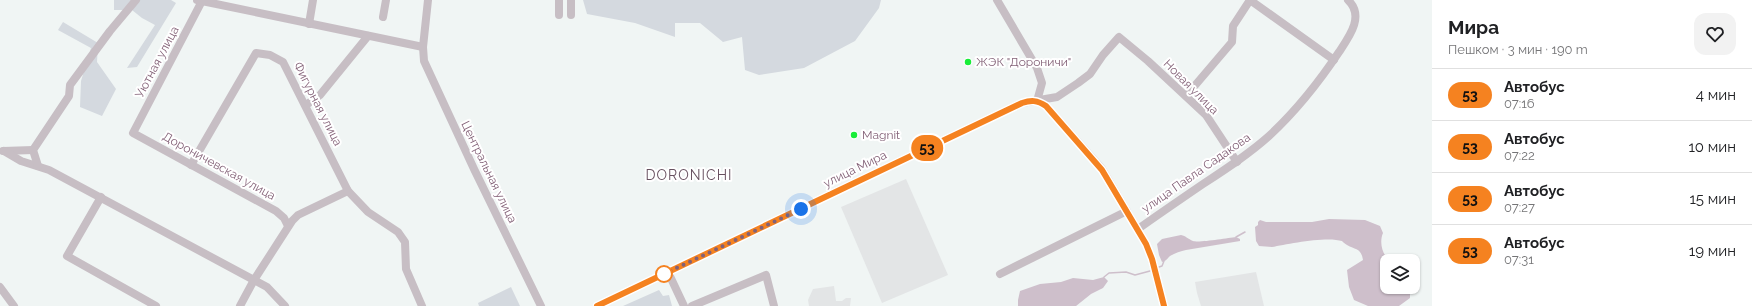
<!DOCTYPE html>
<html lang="ru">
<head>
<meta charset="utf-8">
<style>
	body { margin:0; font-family:Raleway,sans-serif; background:#f2f2f2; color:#202124; height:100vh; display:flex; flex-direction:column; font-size:15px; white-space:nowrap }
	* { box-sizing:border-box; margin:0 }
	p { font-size:13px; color:#757577 }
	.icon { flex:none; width:22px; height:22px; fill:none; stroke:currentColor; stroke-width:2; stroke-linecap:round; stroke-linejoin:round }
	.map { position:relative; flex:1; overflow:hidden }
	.side { display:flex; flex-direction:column; background:#fff; width:320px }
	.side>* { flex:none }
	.badge { padding:0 8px; border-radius:13px; font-size:14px; line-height:26px }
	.fabs { position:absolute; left:1380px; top:254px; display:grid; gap:8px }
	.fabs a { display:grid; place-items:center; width:40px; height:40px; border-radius:8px; background:#fff; box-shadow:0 1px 3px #0004; font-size:20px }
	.you { position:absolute; width:20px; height:20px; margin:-10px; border:3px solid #fff; border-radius:50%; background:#1a73e8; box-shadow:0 0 0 6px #1a73e833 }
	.map>.badge { position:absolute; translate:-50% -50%; box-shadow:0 0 0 2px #fff }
	.round { display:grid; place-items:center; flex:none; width:42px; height:42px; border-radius:12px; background:#f2f2f2 }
	.headline { display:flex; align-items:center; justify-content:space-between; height:68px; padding:0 16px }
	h1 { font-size:19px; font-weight:700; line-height:30px }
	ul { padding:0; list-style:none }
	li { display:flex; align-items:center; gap:12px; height:52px; padding:0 16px; border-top:1px solid #e0e0e0 }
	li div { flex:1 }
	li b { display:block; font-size:15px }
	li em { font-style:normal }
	li .badge { min-width:44px; font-weight:700; text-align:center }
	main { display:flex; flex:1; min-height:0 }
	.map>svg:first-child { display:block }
	.built { fill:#e3e5e6 }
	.green { fill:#d4d9df }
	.water { fill:#cebfcb }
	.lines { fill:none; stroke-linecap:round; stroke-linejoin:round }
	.stream { stroke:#cebfcb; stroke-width:1.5 }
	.minor { stroke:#c7bec4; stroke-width:8 }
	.line-casing { stroke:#fff; stroke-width:9 }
	.line { stroke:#f58220; stroke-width:6 }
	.walk { stroke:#836177; stroke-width:4; stroke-dasharray:0 7.2 }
	.poi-dot { fill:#18ed38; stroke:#fff; stroke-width:1.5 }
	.stop-dot { fill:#fff; stroke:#f58220; stroke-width:2 }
	.labels { text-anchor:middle; stroke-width:4; stroke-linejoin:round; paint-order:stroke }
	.street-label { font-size:12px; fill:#836177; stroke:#fff }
	.poi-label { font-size:12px; fill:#836177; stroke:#fff; text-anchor:start }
	.quarter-label { font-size:14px; letter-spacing:1px; fill:#67505f; stroke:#fff }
</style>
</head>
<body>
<main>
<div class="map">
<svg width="1432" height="306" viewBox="0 0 1432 306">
	<rect width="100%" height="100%" fill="#f0f5f4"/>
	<g class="built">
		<polygon points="906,179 948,275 882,303 841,207"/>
		<polygon points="1256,272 1264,306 1201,306 1197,293 1195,282"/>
		<polygon points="834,286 836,301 842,301 846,298 851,298 850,306 809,306 808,300 813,289"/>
	</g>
	<g class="green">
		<polygon points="114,0 171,0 176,3 137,67 127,68 155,25 142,18 132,10 114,10"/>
		<polygon points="583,0 881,0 879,8 855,41 804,68 759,75 745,70 742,37 723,42 700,23 675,23 675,37 635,23 587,14"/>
		<polygon points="63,22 98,43 97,62 116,89 102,116 80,107 81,81 91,48 58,30"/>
		<polygon points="511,287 520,306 479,306 478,303"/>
		<polygon points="659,290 663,296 669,295 672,306 623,306"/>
	</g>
	<g class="water">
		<path d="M1329 219 1365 220 1380 226 1383 233C1379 242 1382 256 1391 261H1387V287H1410V298L1399 306H1368L1354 300 1349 287 1347 270 1363 260C1361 248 1356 250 1347 245 1345 244 1343 242 1342 241 1327 236 1287 244 1272 247 1268 247 1263 246 1259 246L1256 241 1255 227 1258 225V222L1260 220 1266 222H1312Z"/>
		<path d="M1181 235C1186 236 1188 239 1193 241 1199 243 1227 238 1236 237L1240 239V241L1186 250C1181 251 1175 253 1170 256 1167 259 1166 261 1162 262L1159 255 1157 244 1162 239Z"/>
		<polygon points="1104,277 1108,281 1103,288 1091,294 1076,306 1018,306 1018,300 1020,291 1040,284 1061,282 1073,278 1093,280"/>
	</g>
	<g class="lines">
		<g class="stream">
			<polyline points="1236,237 1245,232"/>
			<polyline points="1159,267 1162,266 1164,261"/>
			<polyline points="1104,277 1109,273 1126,272 1135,275 1150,271"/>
		</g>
		<g class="minor">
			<polyline points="197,0 423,47"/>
			<polyline points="428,0 423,47 424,61 474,169 541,306"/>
			<polyline points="559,0 559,15"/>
			<polyline points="571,0 571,15"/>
			<polyline points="997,0 1037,68 1042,83 1037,101"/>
			<polyline points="1250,0 1334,60"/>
			<polyline points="202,1 133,133 276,211 284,218 288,226"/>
			<polyline points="383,17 386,0"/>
			<polyline points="309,24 313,0"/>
			<polyline points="1186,96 1232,42 1233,26 1250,0"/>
			<polyline points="1037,101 1046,106 1102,169 1146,244 1152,259 1164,306"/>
			<polyline points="306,105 320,95 368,36"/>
			<polyline points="3,151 33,150"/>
			<polyline points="4,151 21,161 49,170 267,287 285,306"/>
			<polyline points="191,165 256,53 270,55 283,62 348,191 368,212 398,232 405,242 406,269 422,306"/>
			<polyline points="38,166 33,150 69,96 70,85 110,31 136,0"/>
			<polyline points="101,197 67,256 156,306"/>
			<path d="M1138 229C1159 214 1181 199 1203 184 1226 169 1249 154 1269 136 1296 111 1319 82 1339 52 1349 37 1365 16 1348 0"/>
			<polyline points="668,272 684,306"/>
			<polyline points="1000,274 1127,211"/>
			<polyline points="0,287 14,306"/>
			<polyline points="240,306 254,280 292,221 298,215 348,191"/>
			<polyline points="597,306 1022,103 1057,97 1078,83 1090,74 1103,55 1119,37 1148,61 1206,115 1237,162"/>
			<polyline points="692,306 766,275 774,306"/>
		</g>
	</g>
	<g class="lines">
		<defs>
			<path id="line" d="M597 306 1022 103C1031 100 1037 100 1046 106L1102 170 1146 244 1152 259 1164 306"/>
		</defs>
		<use href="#line" class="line-casing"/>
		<use href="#line" class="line"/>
		<polyline class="walk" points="664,274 801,209"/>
	</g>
	<g class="poi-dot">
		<circle cx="968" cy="62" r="4"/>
		<circle cx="854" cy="135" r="4"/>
	</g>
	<circle class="stop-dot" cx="664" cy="274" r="8"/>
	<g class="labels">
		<g class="street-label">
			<text transform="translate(157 62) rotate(-62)" y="4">Уютная улица</text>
			<text transform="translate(1191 87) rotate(45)" y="4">Новая улица</text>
			<text transform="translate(318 104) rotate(63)" y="4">Фигурная улица</text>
			<text transform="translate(219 166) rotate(29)" y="4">Дороничевская улица</text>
			<text transform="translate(855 169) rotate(-26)" y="4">улица Мира</text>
			<text transform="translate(489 172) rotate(64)" y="4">Центральная улица</text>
			<text transform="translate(1196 173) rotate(-35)" y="4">улица Павла Садакова</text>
		</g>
		<g class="poi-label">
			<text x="976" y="66">ЖЭК "Дороничи"</text>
			<text x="862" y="139">Magnit</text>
		</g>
		<g class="quarter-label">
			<text x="689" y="180">DORONICHI</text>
		</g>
	</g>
</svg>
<div class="fabs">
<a><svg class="icon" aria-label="layers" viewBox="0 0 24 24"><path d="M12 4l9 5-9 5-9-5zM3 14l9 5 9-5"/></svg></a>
</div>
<div class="you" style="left:801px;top:209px"></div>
<b class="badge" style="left:927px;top:148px;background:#f58220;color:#111">53</b>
</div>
<section class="side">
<div class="headline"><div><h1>Мира</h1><p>Пешком · 3 мин · 190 m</p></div><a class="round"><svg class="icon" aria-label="heart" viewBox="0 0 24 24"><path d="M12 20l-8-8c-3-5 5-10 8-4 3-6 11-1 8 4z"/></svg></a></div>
<ul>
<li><span class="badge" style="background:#f58220;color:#111">53</span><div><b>Автобус</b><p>07:16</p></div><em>4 мин</em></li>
<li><span class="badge" style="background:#f58220;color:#111">53</span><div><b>Автобус</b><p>07:22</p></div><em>10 мин</em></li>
<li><span class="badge" style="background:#f58220;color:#111">53</span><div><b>Автобус</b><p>07:27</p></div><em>15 мин</em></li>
<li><span class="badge" style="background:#f58220;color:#111">53</span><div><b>Автобус</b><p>07:31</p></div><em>19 мин</em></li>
</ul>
</section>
</main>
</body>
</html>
